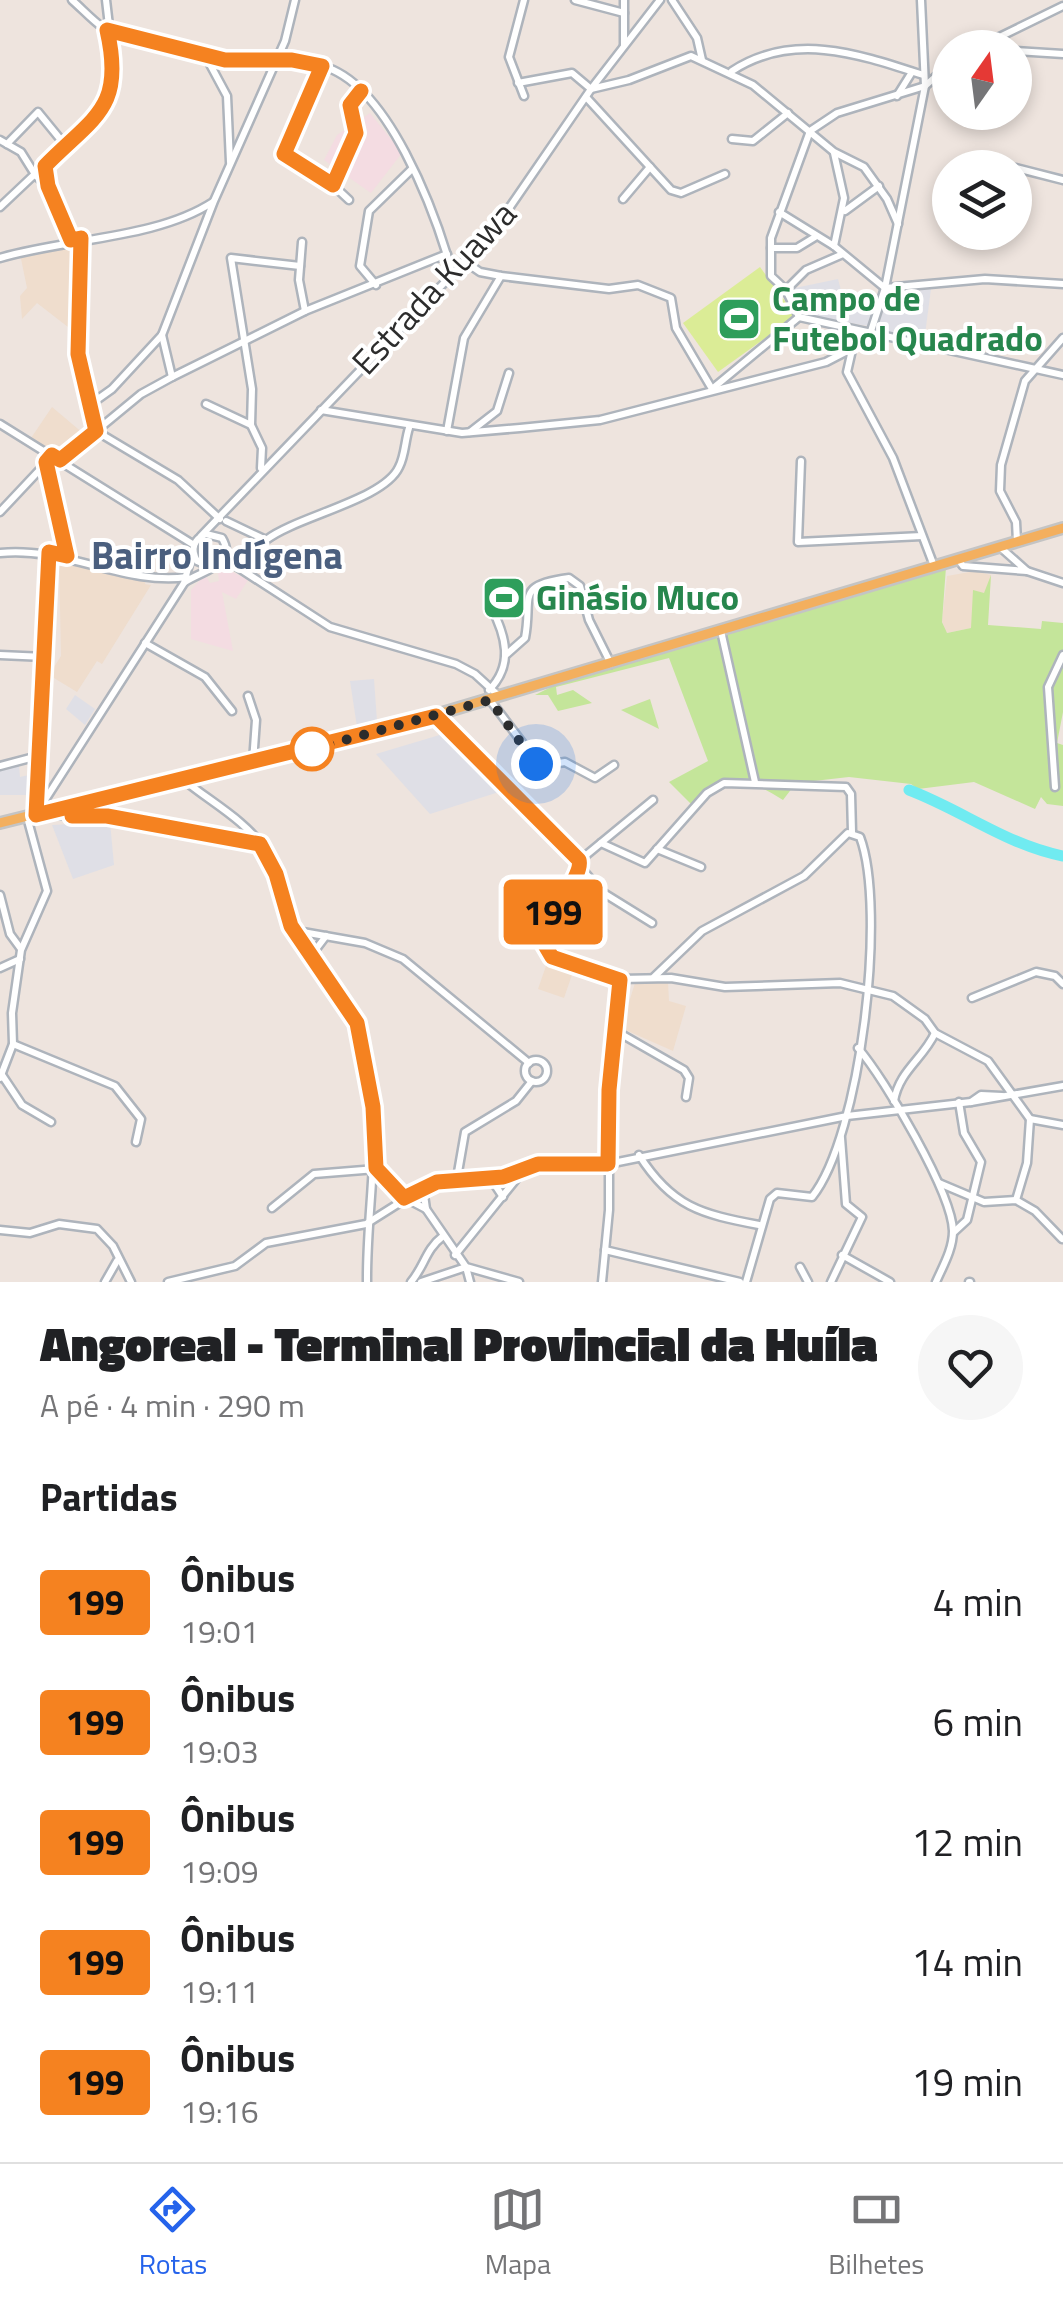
<!DOCTYPE html>
<html lang="pt">
<head>
<meta charset="utf-8">
<style>
	body { margin:0; font-family:"Titillium Web",sans-serif; background:#f6f6f6; color:#202124; height:100vh; display:flex; flex-direction:column; font-size:38px; white-space:nowrap }
	* { box-sizing:border-box; margin:0 }
	p { font-size:32px; color:#757577 }
	.icon { flex:none; width:55px; height:55px; fill:none; stroke:currentColor; stroke-width:2; stroke-linecap:round; stroke-linejoin:round }
	.map { position:relative; height:1282px; overflow:hidden }
	.sheet { display:flex; flex-direction:column; background:#fff; flex:1 }
	.sheet>* { flex:none }
	.badge { padding:0 20px; border-radius:8px; font-size:35px; line-height:65px }
	.needle { width:65px; rotate:14deg }
	.controls { position:absolute; left:932px; top:30px; display:grid; gap:20px }
	.controls a { display:grid; place-items:center; width:100px; height:100px; border-radius:50%; background:#fff; box-shadow:0 5px 15px #0003; font-size:50px }
	.you { position:absolute; width:50px; height:50px; margin:-25px; border:8px solid #fff; border-radius:50%; background:#1a73e8; box-shadow:0 0 0 15px #1a73e833 }
	.map>.badge { position:absolute; translate:-50% -50%; box-shadow:0 0 0 5px #fff }
	h2 { padding:0 40px; font-size:38px; line-height:90px }
	.round { display:grid; place-items:center; flex:none; width:105px; height:105px; border-radius:52px; background:#f6f6f6 }
	.headline { display:flex; align-items:center; justify-content:space-between; height:170px; padding:0 40px }
	h1 { font-size:48px; font-weight:800; line-height:75px }
	ul { padding:0; list-style:none }
	li { display:flex; align-items:center; gap:30px; height:120px; padding:0 40px }
	li div { flex:1 }
	li b { display:block; font-size:38px }
	li em { font-style:normal }
	li .badge { min-width:110px; font-weight:700; text-align:center }
	.menu { display:flex; justify-content:space-around; align-items:center; height:140px; border-top:2px solid #e0e0e0; background:#fff; font-size:28px; color:#757577 }
	.menu a { display:grid; justify-items:center; gap:5px }
	.menu .current { color:#2563eb }
	.map>svg:first-child { display:block }
	.industrial { fill:#dfdfe6 }
	.education { fill:#efddcd }
	.medical { fill:#f4dce2 }
	.green { fill:#c4e59a }
	.pitch { fill:#dbec96 }
	.lines { fill:none; stroke-linecap:round; stroke-linejoin:round }
	.river { stroke:#70ebf1; stroke-width:11 }
	.minor-casing { stroke:#aeb4bc; stroke-width:11 }
	.major-casing { stroke:#c4c4c4; stroke-width:14 }
	.minor { stroke:#fff; stroke-width:6 }
	.major { stroke:#f3af5e; stroke-width:9 }
	.line-casing { stroke:#fff; stroke-width:22 }
	.line { stroke:#f58220; stroke-width:15 }
	.walk { stroke:#2c2c2c; stroke-width:10; stroke-dasharray:0 18 }
	.stop-dot { fill:#fff; stroke:#f58220; stroke-width:5 }
	.labels { text-anchor:middle; stroke-width:8; stroke-linejoin:round; paint-order:stroke }
	.street-label { font-size:35px; fill:#2c2c2c; stroke:#fff }
	.leisure-label { font-size:35px; font-weight:bold; fill:#27864d; stroke:#fff; text-anchor:start }
	.neighbourhood-label { font-size:38px; font-weight:bold; fill:#4b5f7e; stroke:#fff }
</style>
</head>
<body>
<div class="map">
<svg width="1063" height="1282" viewBox="0 0 1063 1282">
	<rect width="100%" height="100%" fill="#eee4de"/>
	<g class="industrial">
		<polygon points="838,279 844,302 873,312 868,326 802,314 790,289"/>
		<polygon points="931,289 924,342 877,329 889,294"/>
		<polygon points="374,679 377,721 357,727 350,681"/>
		<polygon points="75,695 95,709 85,725 66,709"/>
		<polygon points="443,734 499,792 430,814 376,754"/>
		<polygon points="19,765 20,777 29,775 30,795 0,795 0,769"/>
		<polygon points="110,822 114,865 73,879 52,825"/>
	</g>
	<g class="education">
		<polygon points="71,242 68,327 37,303 22,319 20,296 27,288 20,254"/>
		<polygon points="52,407 84,434 61,456 31,438"/>
		<polygon points="59,559 146,579 145,584 151,585 102,664 97,661 77,692 49,675 61,656"/>
		<polygon points="975,571 991,575 987,625 946,633 942,621 947,576"/>
		<polygon points="547,963 573,972 564,998 538,989"/>
		<polygon points="668,982 669,1001 686,1006 673,1051 621,1028 635,983"/>
	</g>
	<g class="medical">
		<polygon points="370,113 402,153 371,193 324,160 337,135"/>
		<polygon points="225,568 248,580 236,599 222,592 233,651 191,639 191,590 205,575 210,583 219,581 218,573"/>
	</g>
	<g class="green">
		<path d="M946 567 942 622 947 633 971 628 973 590 984 593 991 575 988 625 1041 629 1042 621 1063 623V712L1057 743 1063 745V806L1047 804 1041 797 1035 809 974 782 918 789 911 784 849 777 796 783 783 800C753 781 740 778 707 793L710 785 691 804 669 782 708 761 669 658 556 687 557 695 573 690 592 703 558 711 548 695H535L555 685Z"/>
		<polygon points="650,699 659,729 621,710"/>
	</g>
	<polygon class="pitch" points="760,267 796,316 718,372 683,323"/>
	<g class="lines">
		<path class="river" d="M909 790C962 810 1007 845 1063 856"/>
		<defs>
			<g id="minor">
				<path d="M72 0C88 14 105 35 127 39 142 42 158 41 173 45 195 51 216 61 239 62 268 63 294 59 322 66 388 83 435 212 452 272"/>
				<polyline points="575,0 624,13"/>
				<polyline points="624,0 624,45"/>
				<polyline points="672,0 697,38 702,60"/>
				<polyline points="977,48 1063,6"/>
				<polyline points="1015,51 1063,54"/>
				<polyline points="205,55 227,96 230,162"/>
				<polyline points="322,66 285,154 333,185"/>
				<path d="M732 71C793 31 859 54 923 75"/>
				<polyline points="518,83 572,73 591,89 629,80 691,56 753,85 834,152 864,167 887,199 898,224"/>
				<polyline points="524,96 509,57 524,0"/>
				<polyline points="897,96 912,72"/>
				<polyline points="586,97 671,190 681,193 725,174"/>
				<polyline points="732,139 753,141 788,113"/>
				<polyline points="0,140 21,152 36,176 47,185"/>
				<polyline points="7,144 38,112 65,145"/>
				<polyline points="834,153 844,198 834,246"/>
				<polyline points="45,167 71,240"/>
				<polyline points="1016,168 1063,180"/>
				<polyline points="623,199 650,167"/>
				<polyline points="349,200 333,185 355,133 350,105 361,91"/>
				<polyline points="0,207 108,105 113,60 106,0"/>
				<polyline points="845,211 879,186"/>
				<polyline points="779,212 834,246 885,288 985,279 1063,284"/>
				<polyline points="81,238 78,354 96,431 178,480 220,519"/>
				<polyline points="302,242 299,280 305,311"/>
				<polyline points="771,248 797,248 815,237"/>
				<path d="M0 258C68 238 156 239 213 202"/>
				<polyline points="464,261 480,272 501,276 609,289 638,285 671,298 676,328 712,389 799,317 786,290 771,276 771,238 810,131 837,113 925,86 950,64"/>
				<polyline points="376,285 360,266 369,211 412,169"/>
				<polyline points="786,290 806,270 843,254"/>
				<polyline points="799,317 1063,375"/>
				<polyline points="162,335 172,377"/>
				<polyline points="852,350 847,372 893,458 934,566"/>
				<polyline points="91,404 112,389 162,335 214,201 285,41 295,0"/>
				<polyline points="206,404 251,425"/>
				<polyline points="321,410 462,433 520,428 600,420 826,362 853,348 871,331 885,288 925,86 921,0"/>
				<polyline points="0,424 194,545"/>
				<polyline points="447,431 464,338 501,276"/>
				<polyline points="470,432 497,411 509,373"/>
				<polyline points="61,460 141,394 172,377 305,311 447,254"/>
				<polyline points="801,461 798,542 922,536"/>
				<polyline points="46,462 67,557"/>
				<polyline points="261,468 262,448 251,425 252,389 231,258 300,266"/>
				<polyline points="0,512 47,462"/>
				<polyline points="226,521 266,540 232,563"/>
				<polyline points="201,536 492,233 591,89 660,0"/>
				<path d="M266 540C297 516 384 500 399 467 405 456 405 440 409 428"/>
				<polyline points="1017,541 1016,522 1000,491 1001,465 1025,381 1063,338"/>
				<path d="M0 553C65 546 126 586 187 577"/>
				<polyline points="225,559 330,627 456,664 475,674 499,696"/>
				<polyline points="958,559 963,566 1027,571 1000,547"/>
				<polyline points="1027,571 1063,583"/>
				<path d="M185 582C203 570 238 565 222 538L206 534C194 539 190 549 197 561L211 567"/>
				<polyline points="721,631 755,782"/>
				<polyline points="145,643 205,677 232,711"/>
				<path d="M507 654 525 638C533 597 514 585 569 578L580 586 589 620 611 664"/>
				<polyline points="0,655 45,657"/>
				<path d="M489 690C514 665 506 636 491 607"/>
				<polyline points="248,696 256,720 253,762"/>
				<polyline points="490,700 540,766 565,762 595,778 614,765"/>
				<path d="M435 715 579 861C587 886 535 913 545 949L553 957 620 979 671 978 725 987 840 983 893 996 925 1019 935 1033 988 1061 1030 1119 1063 1125"/>
				<polyline points="0,766 38,756"/>
				<path d="M184 780C209 801 247 821 265 850 279 871 279 899 289 922 305 956 343 986 357 1024 389 1107 366 1197 367 1282"/>
				<polyline points="1055,787 1048,687 1063,655"/>
				<polyline points="36,814 184,583 193,550"/>
				<polyline points="36,814 49,552"/>
				<polyline points="42,815 107,816 257,843"/>
				<polyline points="601,843 645,863 707,793 724,783 846,787 851,794 852,832"/>
				<polyline points="657,849 701,867"/>
				<polyline points="579,861 653,800"/>
				<polyline points="582,869 602,892 652,923"/>
				<polyline points="0,895 10,934 21,949"/>
				<polyline points="297,931 365,943 403,959 529,1063"/>
				<polyline points="313,953 326,936"/>
				<polyline points="0,968 20,959"/>
				<path d="M654 977 702 931 804 876 848 833 860 837C887 909 861 1136 812 1197L777 1193 770 1199 746 1282"/>
				<polyline points="972,998 1036,972 1055,976 1063,984"/>
				<polyline points="616,1031 684,1070 689,1078 686,1097"/>
				<polyline points="13,1044 115,1086 141,1119 136,1142"/>
				<path d="M858 1048C885 1079 952 1193 953 1231 953 1249 943 1266 936 1282"/>
				<circle cx="536" cy="1071" r="11"/>
				<polyline points="2,1075 22,1105 51,1122"/>
				<polyline points="0,1078 13,1044 12,1013 21,950 47,891 27,817"/>
				<path d="M894 1101C899 1071 923 1059 935 1033"/>
				<polyline points="971,1102 981,1095 1002,1096"/>
				<path d="M639 1155C672 1207 701 1214 759 1225"/>
				<polyline points="457,1178 465,1132 516,1101 532,1081"/>
				<polyline points="491,1179 503,1197"/>
				<polyline points="939,1183 984,1202 1016,1200 1035,1211 1062,1239"/>
				<polyline points="423,1188 426,1209 466,1267 519,1282"/>
				<polyline points="1016,1200 1027,1163 1030,1119"/>
				<polyline points="272,1208 314,1174 376,1169 405,1198 426,1209"/>
				<polyline points="0,1230 30,1233 59,1224 97,1229 113,1246 131,1282"/>
				<polyline points="954,1232 967,1220 981,1162 964,1133 959,1102"/>
				<polyline points="605,1250 740,1282"/>
				<polyline points="455,1255 526,1167"/>
				<polyline points="842,1255 890,1282"/>
				<polyline points="800,1267 808,1282"/>
				<polyline points="105,1282 117,1261"/>
				<polyline points="168,1282 235,1266 266,1243 366,1224 423,1188 457,1178 491,1179 558,1162 608,1164 847,1116 971,1102 1063,1086"/>
				<path d="M411 1282C424 1267 426 1249 442 1237"/>
				<polyline points="421,1282 466,1267 470,1282"/>
				<polyline points="602,1282 609,1210 609,1090 620,980"/>
				<polyline points="831,1282 862,1217 846,1204 841,1138"/>
				<polyline points="969,1282 970,1282"/>
			</g>
			<polyline id="major" points="0,823 435,715 1063,528"/>
		</defs>
		<use href="#minor" class="minor-casing"/>
		<use href="#major" class="major-casing"/>
		<use href="#minor" class="minor"/>
		<use href="#major" class="major"/>
	</g>
	<g class="lines">
		<defs>
			<path id="line" d="M72 816H107L260 844 276 874 291 926 357 1023 373 1107 376 1168 404 1198 437 1182 503 1177 538 1164H608L609 1090 620 980 552 957 542 940C547 917 584 876 579 860L436 716 36 815 49 552 67 556 46 462 52 455 60 460 96 431 78 354 81 238 71 240 48 186 45 166C94 116 125 109 107 30L225 60H292L322 66 284 154 333 185 356 133 350 105 361 91"/>
		</defs>
		<use href="#line" class="line-casing"/>
		<use href="#line" class="line"/>
		<polyline class="walk" points="312,749 490,700 536,764"/>
	</g>
	<defs>
		<symbol id="stadium-square" viewBox="-11 -11 22 22"><rect x="-9" y="-9" width="18" height="18" rx="4" fill="#2e9e5b" stroke="#fff"/><path d="M0-5a6.5 5 0 1 0 0 10a6.5 5 0 1 0 0-10ZM-3.5-1.8h7v3.6h-7Z" fill="#fff"/></symbol>
	</defs>
	<g fill-rule="evenodd">
		<use href="#stadium-square" x="714" y="294" width="50" height="50"/>
		<use href="#stadium-square" x="479" y="573" width="50" height="50"/>
	</g>
	<circle class="stop-dot" cx="312" cy="749" r="20"/>
	<g class="labels">
		<g class="street-label">
			<text transform="translate(434 288) rotate(-47)" y="12">Estrada Kuawa</text>
		</g>
		<g class="leisure-label">
			<text x="772" y="311">Campo de<tspan x="772" dy="40">Futebol Quadrado</tspan></text>
			<text x="536" y="610">Ginásio Muco</text>
		</g>
		<g class="neighbourhood-label">
			<text x="217" y="569">Bairro Indígena</text>
		</g>
	</g>
</svg>
<div class="controls">
<a><svg class="needle" viewBox="-14 -14 28 28"><path d="M0-13l5 13h-10z" fill="#e53935"/><path d="M0 13l5-13h-10z" fill="#757577"/></svg></a>
<a><svg class="icon" aria-label="layers" viewBox="0 0 24 24"><path d="M12 4l9 5-9 5-9-5zM3 14l9 5 9-5"/></svg></a>
</div>
<div class="you" style="left:536px;top:764px"></div>
<b class="badge" style="left:553px;top:912px;background:#f58220;color:#111">199</b>
</div>
<section class="sheet">
<div class="headline"><div><h1>Angoreal - Terminal Provincial da Huíla</h1><p>A pé · 4 min · 290 m</p></div><a class="round"><svg class="icon" aria-label="heart" viewBox="0 0 24 24"><path d="M12 20l-8-8c-3-5 5-10 8-4 3-6 11-1 8 4z"/></svg></a></div>
<h2>Partidas</h2>
<ul>
<li><span class="badge" style="background:#f58220;color:#111">199</span><div><b>Ônibus</b><p>19:01</p></div><em>4 min</em></li>
<li><span class="badge" style="background:#f58220;color:#111">199</span><div><b>Ônibus</b><p>19:03</p></div><em>6 min</em></li>
<li><span class="badge" style="background:#f58220;color:#111">199</span><div><b>Ônibus</b><p>19:09</p></div><em>12 min</em></li>
<li><span class="badge" style="background:#f58220;color:#111">199</span><div><b>Ônibus</b><p>19:11</p></div><em>14 min</em></li>
<li><span class="badge" style="background:#f58220;color:#111">199</span><div><b>Ônibus</b><p>19:16</p></div><em>19 min</em></li>
</ul>
</section>
<nav class="menu">
<a class="current"><svg class="icon" aria-label="directions" viewBox="0 0 24 24"><path d="M12 3l9 9-9 9-9-9zM9 14v-3h6M13 9l2 2-2 2"/></svg>Rotas</a>
<a><svg class="icon" aria-label="map" viewBox="0 0 24 24"><path d="M3 6l6-2 6 2 6-2v14l-6 2-6-2-6 2zM9 4v14M15 6v14"/></svg>Mapa</a>
<a><svg class="icon" aria-label="tickets" viewBox="0 0 24 24"><path d="M3 7h18v10H3zM15 7v10"/></svg>Bilhetes</a>
</nav>
</body>
</html>
